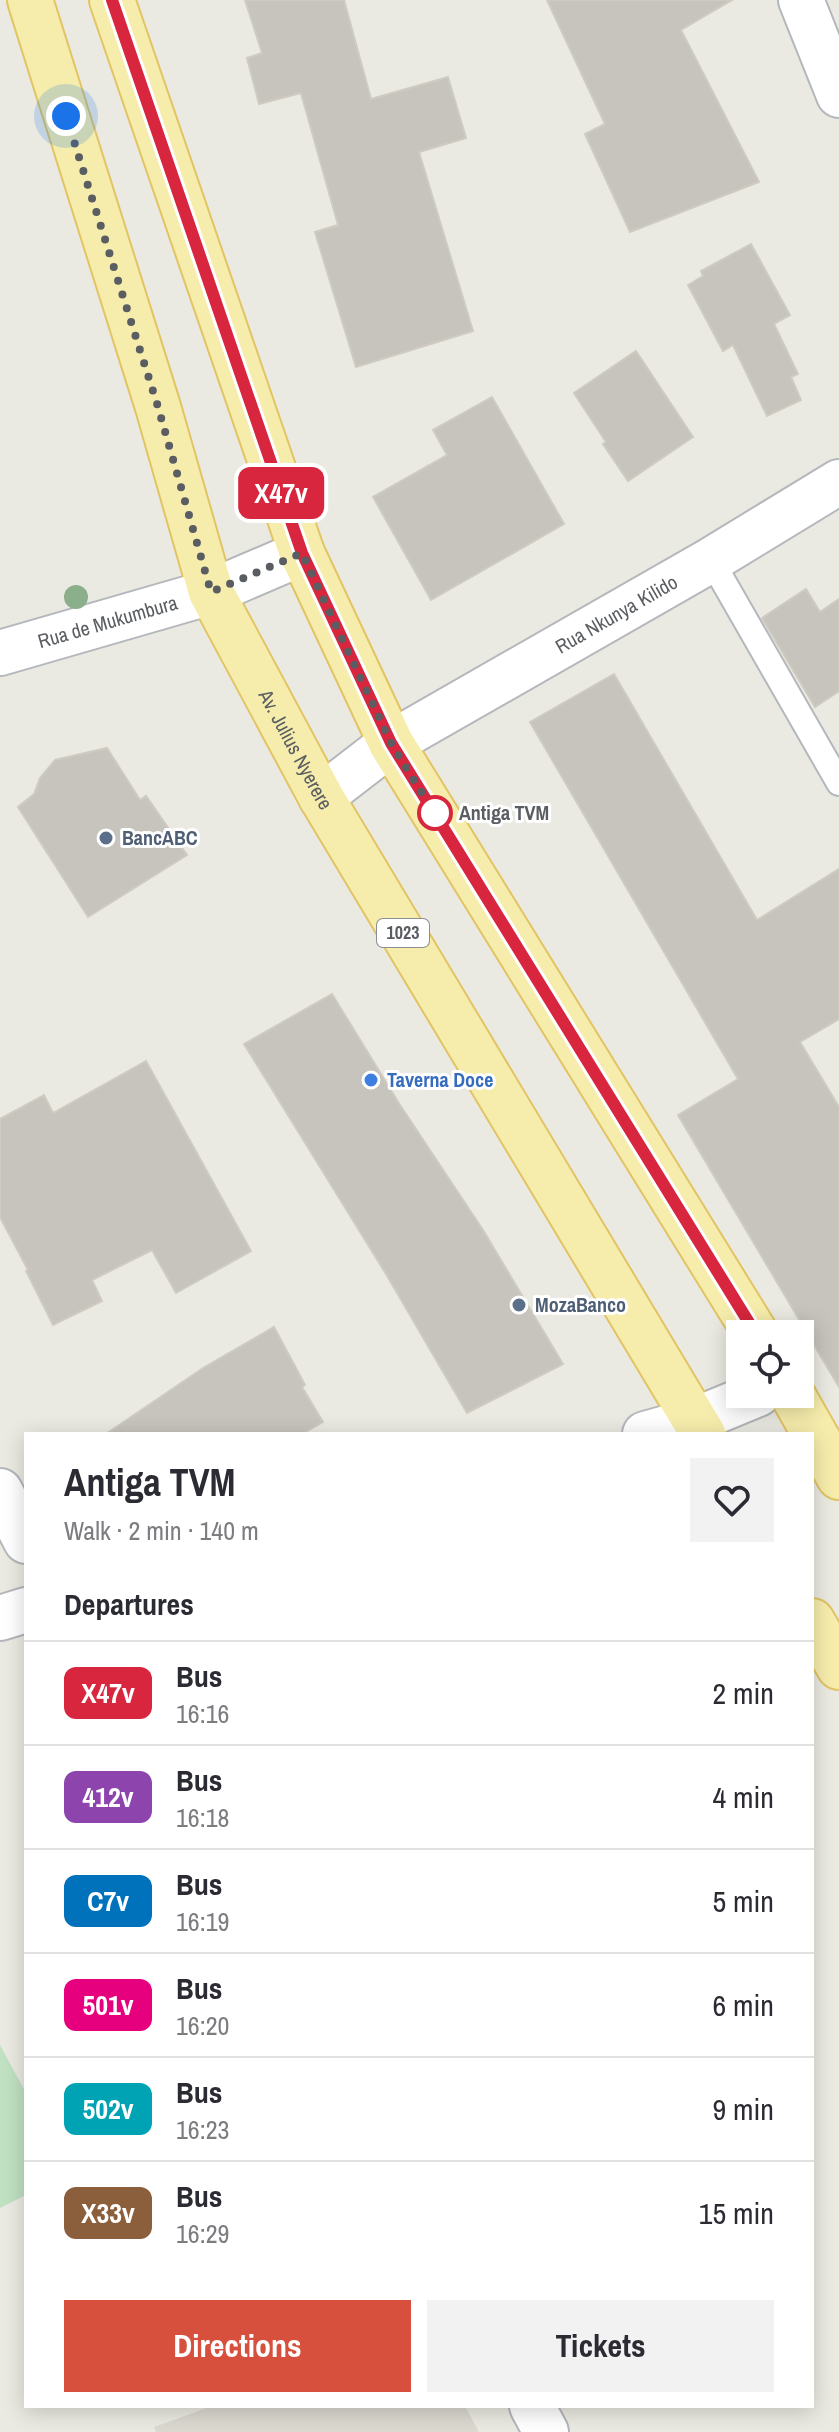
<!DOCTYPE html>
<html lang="en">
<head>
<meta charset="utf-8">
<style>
	body { margin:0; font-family:"Archivo Narrow",sans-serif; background:#f2f2f3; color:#2b2b33; height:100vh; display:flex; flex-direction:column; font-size:30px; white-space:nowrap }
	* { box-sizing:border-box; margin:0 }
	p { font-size:26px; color:#7c7c81 }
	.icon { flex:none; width:44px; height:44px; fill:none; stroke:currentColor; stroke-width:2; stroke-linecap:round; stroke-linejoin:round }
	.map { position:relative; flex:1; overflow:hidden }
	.sheet { position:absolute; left:24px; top:1432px; width:790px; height:976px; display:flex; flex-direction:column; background:#fff; border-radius:0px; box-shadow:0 4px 20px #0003 }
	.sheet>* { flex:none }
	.badge { padding:0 16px; border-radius:12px; font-size:28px; line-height:52px }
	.fabs { position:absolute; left:726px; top:1320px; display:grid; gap:16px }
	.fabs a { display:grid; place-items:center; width:88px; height:88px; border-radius:0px; background:#fff; box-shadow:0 4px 20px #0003; font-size:40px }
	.you { position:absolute; width:40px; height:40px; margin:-20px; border:6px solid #fff; border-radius:50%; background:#1a73e8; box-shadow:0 0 0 12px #1a73e833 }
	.map>.badge { position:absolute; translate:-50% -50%; box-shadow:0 0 0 4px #fff }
	h2 { padding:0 40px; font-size:30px; line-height:72px }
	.round { display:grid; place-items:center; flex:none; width:84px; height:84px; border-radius:0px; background:#f2f2f3 }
	.headline { display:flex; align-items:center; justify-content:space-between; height:136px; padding:0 40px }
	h1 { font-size:38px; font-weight:700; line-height:60px }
	.action { display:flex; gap:16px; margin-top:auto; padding:16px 40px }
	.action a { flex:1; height:92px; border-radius:0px; background:#d6503d; color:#fff; font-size:32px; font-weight:700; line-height:92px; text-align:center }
	.action a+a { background:#f2f2f3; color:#2b2b33 }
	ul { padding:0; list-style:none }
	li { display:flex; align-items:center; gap:24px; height:104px; padding:0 40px; border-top:2px solid #e1e1e2 }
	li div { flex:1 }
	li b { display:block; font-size:30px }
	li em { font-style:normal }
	li .badge { min-width:88px; font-weight:700; text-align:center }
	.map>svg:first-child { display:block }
	.education { fill:#dbd9d0 }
	.green { fill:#c0e1c2 }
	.building { fill:#c7c4be; stroke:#cfcbc1; stroke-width:2 }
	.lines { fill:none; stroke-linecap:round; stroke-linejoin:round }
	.lane-casing { stroke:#b4b7bb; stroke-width:28 }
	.street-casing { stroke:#b4b7bb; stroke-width:48 }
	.primary-casing { stroke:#e2c465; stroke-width:48 }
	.lane { stroke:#fff; stroke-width:24 }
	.street { stroke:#fff; stroke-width:44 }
	.primary { stroke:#f6edac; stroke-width:44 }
	.tree { fill:#8bae8b }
	.line-casing { stroke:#fff; stroke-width:18 }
	.line { stroke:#d7263d; stroke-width:12 }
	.walk { stroke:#5a5d61; stroke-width:8; stroke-dasharray:0 14.4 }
	.stop-dot { fill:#fff; stroke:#d7263d; stroke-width:4 }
	.service-dot { fill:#5c6f8a; stroke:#fff; stroke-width:3 }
	.shop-dot { fill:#3f7fe0; stroke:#fff; stroke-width:3 }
	.labels { text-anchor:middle; stroke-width:6; stroke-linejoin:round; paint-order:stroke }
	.shield { fill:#fff; stroke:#8c8e90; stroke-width:2 }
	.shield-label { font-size:18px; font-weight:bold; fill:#5a5d61 }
	.street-label { font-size:20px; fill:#5a5d61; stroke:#fff }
	.stop-label { font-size:20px; font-weight:bold; fill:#5a5d61; stroke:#fff; text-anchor:start }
	.service-label { font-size:20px; font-weight:bold; fill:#4e5e75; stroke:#fff; text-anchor:start }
	.shop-label { font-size:20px; font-weight:bold; fill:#366cbe; stroke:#fff; text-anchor:start }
</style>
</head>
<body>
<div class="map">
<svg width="839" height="2432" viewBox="0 0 839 2432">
	<rect width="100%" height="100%" fill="#ebeae2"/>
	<polygon class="education" points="212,2406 465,2406 479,2432 156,2432 154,2427"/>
	<polygon class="green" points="0,2045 26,2093 26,2195 0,2208"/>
	<g class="building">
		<polygon points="245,0 344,0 371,99 448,77 466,138 419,152 473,331 356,367 315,232 338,225 301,93 259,104 247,58 262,53"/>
		<polygon points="547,0 732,0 681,30 759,182 630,232 585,134 605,124"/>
		<polygon points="751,244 790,315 774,324 798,374 791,377 801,400 767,416 733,345 723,351 688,285 703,276 701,271"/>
		<polygon points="636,351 693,437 628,481 603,444 606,442 574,393"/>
		<polygon points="492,397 564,524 431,600 373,497 447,455 433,430"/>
		<polygon points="806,589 820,612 839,599 839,691 815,707 762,618"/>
		<polygon points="614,674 757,920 839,869 839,1019 800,1042 839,1107 839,1387 678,1115 738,1079 530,722"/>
		<polygon points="107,748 140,800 146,796 187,855 88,917 18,807 34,794 40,778 55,760"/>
		<polygon points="332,994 400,1105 483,1230 563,1364 467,1413 386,1274 244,1044"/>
		<polygon points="146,1061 251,1251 176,1293 152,1250 92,1280 102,1301 53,1325 26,1271 28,1270 0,1217 0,1119 44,1095 53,1113"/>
		<polygon points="274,1327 305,1385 302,1387 323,1422 302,1434 106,1434 203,1368"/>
	</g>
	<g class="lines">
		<defs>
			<polyline id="lane" points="711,560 839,783"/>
			<g id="street">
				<polyline points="801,0 839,95"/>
				<path id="s1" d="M0 653 211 592 302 553"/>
				<path id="s2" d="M321 797 391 743 711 560 839 482"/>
				<polyline points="645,1434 695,1420 758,1394"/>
				<polyline points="0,1491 26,1541"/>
				<polyline points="0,1618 26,1610"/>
				<polyline points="532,2406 546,2432"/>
			</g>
			<g id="primary">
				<path id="s3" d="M30 0 158 407 211 592 321 797 703 1434"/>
				<polyline points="112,0 302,553 391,743 756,1334"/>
				<polyline points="792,1394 839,1477"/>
				<polyline points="812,1621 839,1667"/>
			</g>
		</defs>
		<use href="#lane" class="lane-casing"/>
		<use href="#street" class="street-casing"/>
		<use href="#primary" class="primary-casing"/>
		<use href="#lane" class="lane"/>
		<use href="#street" class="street"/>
		<use href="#primary" class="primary"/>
	</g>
	<circle class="tree" cx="76" cy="597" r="12"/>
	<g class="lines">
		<defs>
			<polyline id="line" points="112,0 302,553 391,743 756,1334"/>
		</defs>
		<use href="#line" class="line-casing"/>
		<use href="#line" class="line"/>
		<polyline class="walk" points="66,116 158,407 211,592 302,553 391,743 441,824 435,813"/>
	</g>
	<circle class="stop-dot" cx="435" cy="813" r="16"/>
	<g class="service-dot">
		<circle cx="106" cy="838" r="8"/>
		<circle cx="519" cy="1305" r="8"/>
	</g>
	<circle class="shop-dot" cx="371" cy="1080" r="8"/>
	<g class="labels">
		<rect class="shield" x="377" y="919" width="52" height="28" rx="6"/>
		<g class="shield-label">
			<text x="403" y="939">1023</text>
		</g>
		<g class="street-label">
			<text dy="7" stroke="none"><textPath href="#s2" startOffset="348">Rua Nkunya Kilido</textPath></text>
			<text dy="7" stroke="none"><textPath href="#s1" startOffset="112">Rua de Mukumbura</textPath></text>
			<text dy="7" stroke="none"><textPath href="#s3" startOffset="798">Av. Julius Nyerere</textPath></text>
		</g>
		<g class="stop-label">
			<text x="459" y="820">Antiga TVM</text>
		</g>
		<g class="service-label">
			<text x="122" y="845">BancABC</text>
			<text x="535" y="1312">MozaBanco</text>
		</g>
		<g class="shop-label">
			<text x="387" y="1087">Taverna Doce</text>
		</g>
	</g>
</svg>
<div class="fabs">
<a><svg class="icon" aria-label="locate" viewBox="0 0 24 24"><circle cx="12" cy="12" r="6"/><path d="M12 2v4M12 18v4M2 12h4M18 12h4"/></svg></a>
</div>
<div class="you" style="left:66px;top:116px"></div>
<b class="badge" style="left:281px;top:493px;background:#d7263d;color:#fff">X47v</b>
<section class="sheet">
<div class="headline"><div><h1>Antiga TVM</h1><p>Walk · 2 min · 140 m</p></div><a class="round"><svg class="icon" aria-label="heart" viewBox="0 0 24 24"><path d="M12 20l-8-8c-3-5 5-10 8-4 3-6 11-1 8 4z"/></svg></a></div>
<h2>Departures</h2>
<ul>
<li><span class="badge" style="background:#d7263d;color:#fff">X47v</span><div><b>Bus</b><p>16:16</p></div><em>2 min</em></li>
<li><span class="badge" style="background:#8e44ad;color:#fff">412v</span><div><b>Bus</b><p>16:18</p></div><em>4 min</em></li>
<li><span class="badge" style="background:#0072bc;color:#fff">C7v</span><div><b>Bus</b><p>16:19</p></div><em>5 min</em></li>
<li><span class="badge" style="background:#e6007e;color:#fff">501v</span><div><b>Bus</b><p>16:20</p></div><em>6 min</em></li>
<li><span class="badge" style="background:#00a3b4;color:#fff">502v</span><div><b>Bus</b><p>16:23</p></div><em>9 min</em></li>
<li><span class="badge" style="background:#8b5e3c;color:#fff">X33v</span><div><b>Bus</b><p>16:29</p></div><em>15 min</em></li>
</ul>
<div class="action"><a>Directions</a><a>Tickets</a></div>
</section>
</div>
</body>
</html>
